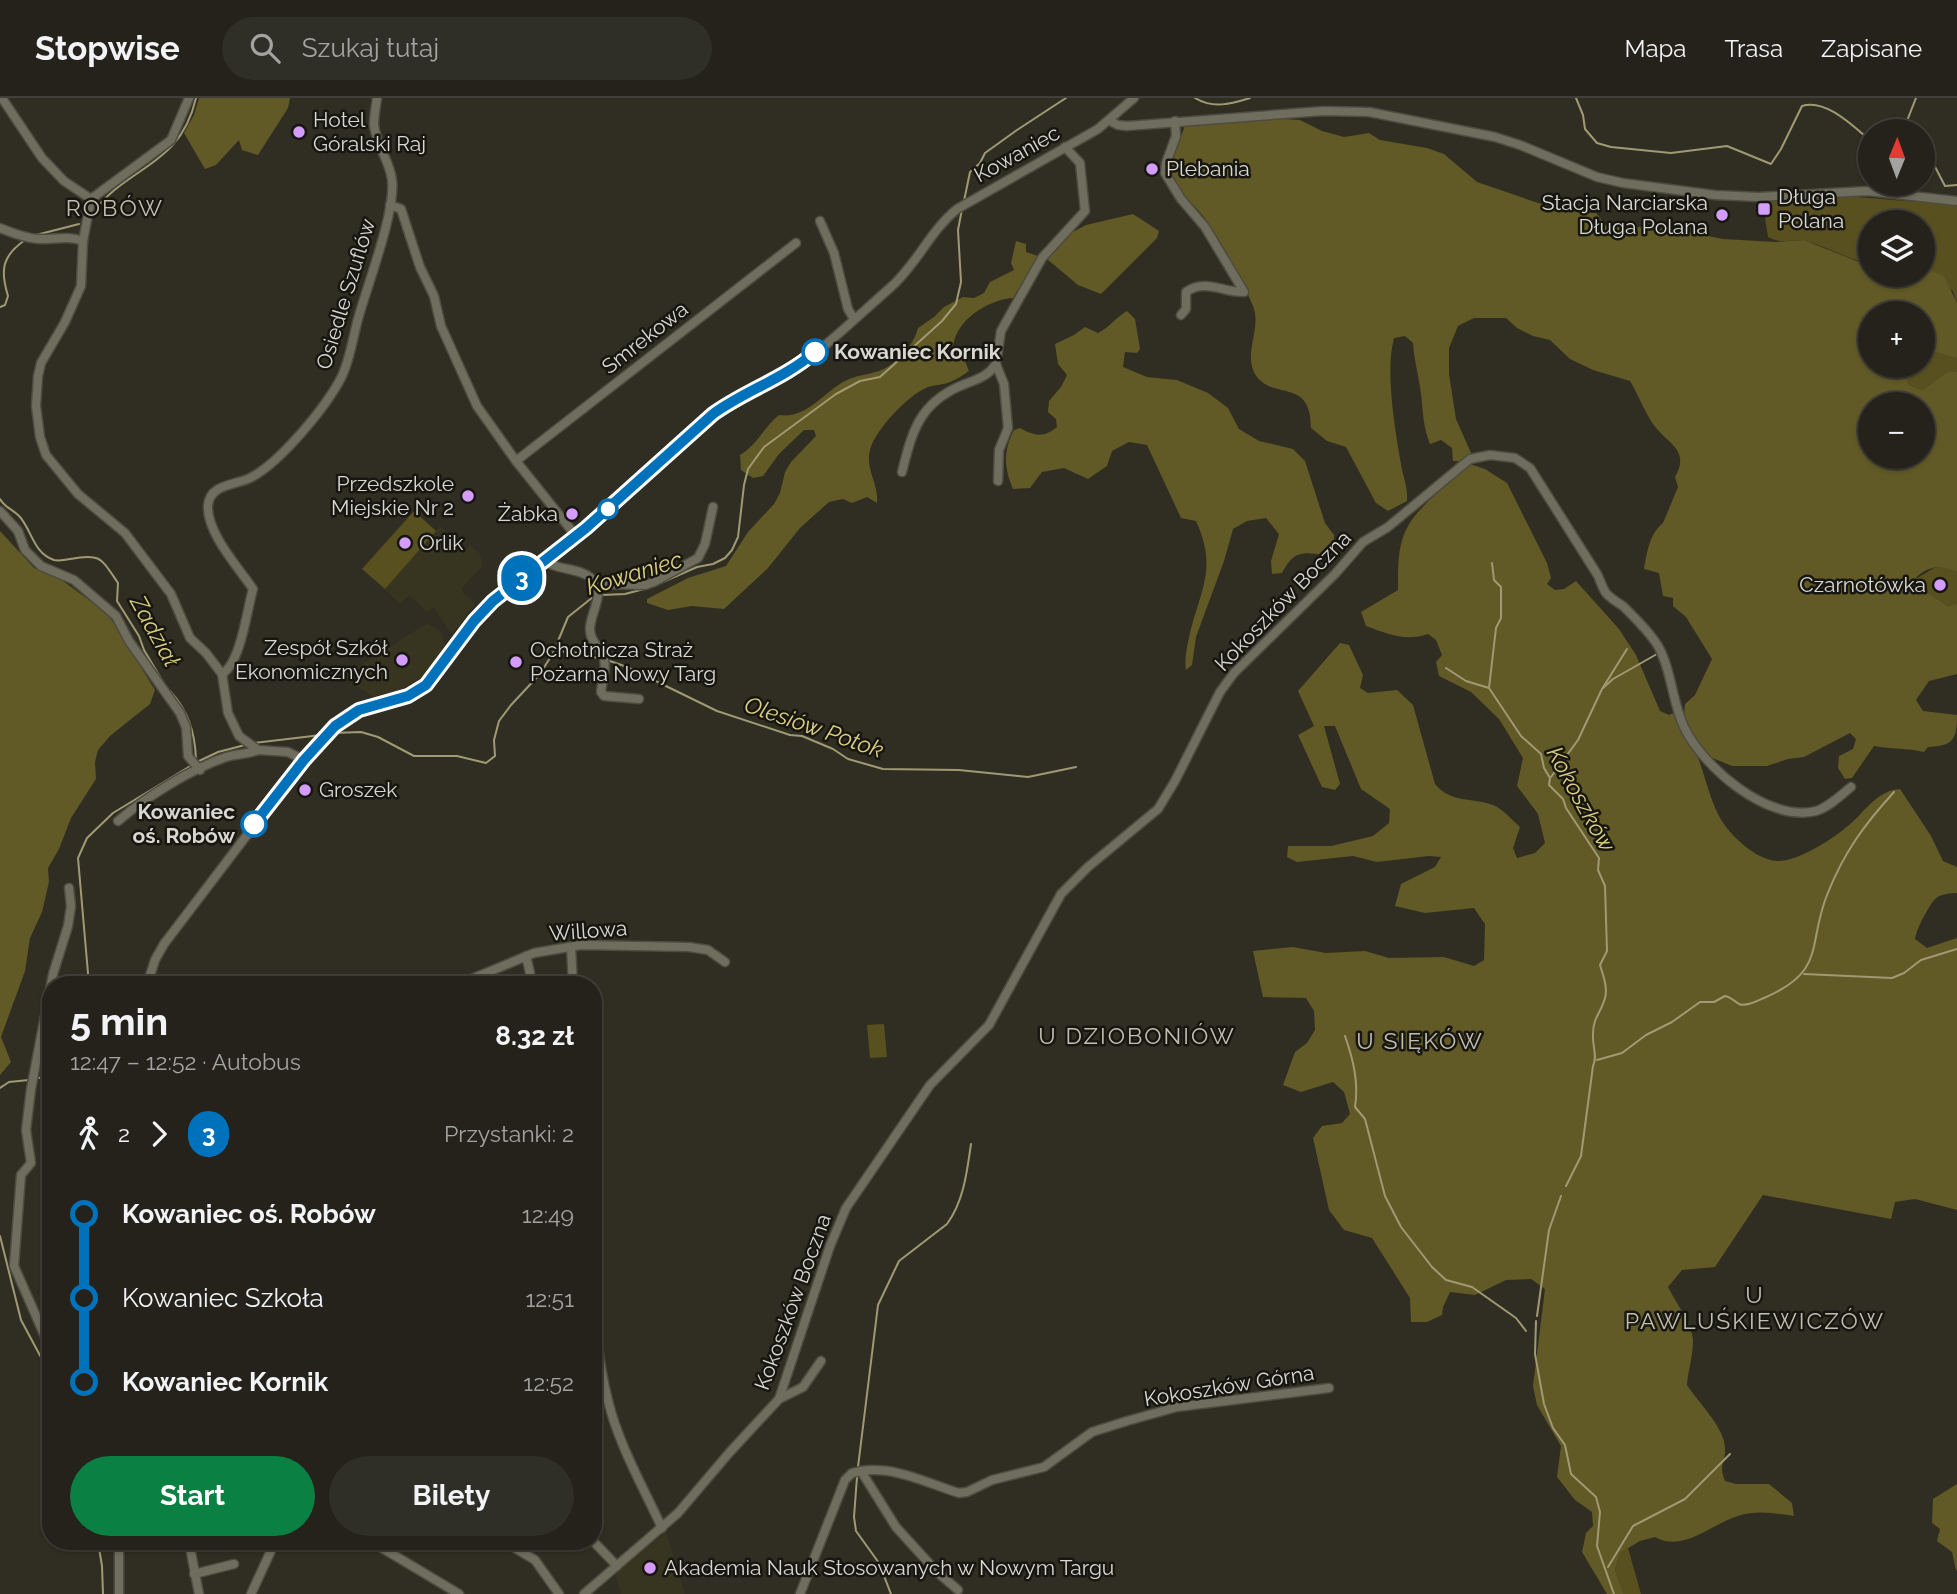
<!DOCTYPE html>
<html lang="pl">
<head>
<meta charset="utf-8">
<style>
	body { margin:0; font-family:Raleway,sans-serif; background:#302f27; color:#f1f3f6; height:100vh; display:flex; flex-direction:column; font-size:26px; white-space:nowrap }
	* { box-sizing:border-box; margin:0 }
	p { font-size:23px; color:#a3a4a2 }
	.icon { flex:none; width:38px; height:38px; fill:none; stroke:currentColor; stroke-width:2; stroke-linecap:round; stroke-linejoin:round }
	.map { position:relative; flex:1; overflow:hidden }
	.panel { position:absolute; left:42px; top:878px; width:560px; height:574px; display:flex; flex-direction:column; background:#24221a; border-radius:28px; box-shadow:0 2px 5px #0004,0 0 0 2px #413f39 }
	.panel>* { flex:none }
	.badge { padding:0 14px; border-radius:23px; font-size:24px; line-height:46px }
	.needle { width:46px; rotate:1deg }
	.buttons { position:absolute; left:1858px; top:21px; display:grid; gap:14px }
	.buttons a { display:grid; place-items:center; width:77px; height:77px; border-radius:50%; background:#24221a; box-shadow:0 2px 5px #0004,0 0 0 2px #413f39; font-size:35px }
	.map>.badge { position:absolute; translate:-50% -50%; box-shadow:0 0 0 4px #fff }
	.legs { display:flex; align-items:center; gap:10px; height:77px; padding:0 28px; font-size:23px }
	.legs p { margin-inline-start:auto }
	.headline { display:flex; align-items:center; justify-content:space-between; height:119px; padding:0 28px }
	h1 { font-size:38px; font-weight:700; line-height:52px }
	.cta { display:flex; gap:14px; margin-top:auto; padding:14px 28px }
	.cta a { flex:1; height:80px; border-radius:42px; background:#0b8043; color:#fff; font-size:28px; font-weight:700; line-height:80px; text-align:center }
	.cta a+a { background:#302f27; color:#f1f3f6 }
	ul { padding:0 28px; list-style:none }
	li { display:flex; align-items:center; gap:24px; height:84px; font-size:26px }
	li i { display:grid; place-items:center; width:10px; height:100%; margin:0 9px; background:currentColor }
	li i::after { content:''; width:18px; height:18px; margin:-9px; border:5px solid; border-radius:50%; background:#24221a }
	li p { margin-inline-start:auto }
	li:first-child i { background:linear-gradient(#0000 50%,currentColor 0) }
	li:last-child i { background:linear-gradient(currentColor 50%,#0000 0) }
	header { display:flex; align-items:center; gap:42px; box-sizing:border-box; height:98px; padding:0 35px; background:#24221a; border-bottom:2px solid #413f39 }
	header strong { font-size:33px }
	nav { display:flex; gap:38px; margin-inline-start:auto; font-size:24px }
	.search { width:490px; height:63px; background:#302f27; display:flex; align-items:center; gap:18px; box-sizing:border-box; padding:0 24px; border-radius:38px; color:#a3a4a2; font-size:26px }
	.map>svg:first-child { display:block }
	.built { fill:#373420 }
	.green { fill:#58501f }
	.forest { fill:#615926; fill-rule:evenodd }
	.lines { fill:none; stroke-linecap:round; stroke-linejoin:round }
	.stream { stroke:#a09a74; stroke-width:2 }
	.minor-casing { stroke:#4e4c41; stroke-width:11 }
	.minor { stroke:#6f6d5e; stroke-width:8 }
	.line-1-casing { stroke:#fff; stroke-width:16 }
	.line-1 { stroke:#0072bc; stroke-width:10 }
	.poi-dot { fill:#d49cfc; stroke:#171611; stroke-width:2.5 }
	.stop-1-dot { fill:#fff; stroke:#0072bc; stroke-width:3.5 }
	.labels { text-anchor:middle; stroke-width:5; stroke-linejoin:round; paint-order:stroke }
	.poi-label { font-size:21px; fill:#d9d8d0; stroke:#171611; text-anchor:start }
	.street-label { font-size:21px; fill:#d9d8d0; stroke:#171611 }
	.stop-label { font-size:21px; font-weight:bold; fill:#d9d8d0; stroke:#171611; text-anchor:start }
	.neighbourhood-label { font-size:23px; letter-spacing:2px; fill:#c1bfaf; stroke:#171611 }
	.water-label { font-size:23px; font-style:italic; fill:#dccf80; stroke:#171611 }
</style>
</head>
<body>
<header>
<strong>Stopwise</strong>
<div class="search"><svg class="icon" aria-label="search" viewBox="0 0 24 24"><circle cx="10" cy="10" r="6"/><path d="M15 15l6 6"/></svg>Szukaj tutaj</div>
<nav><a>Mapa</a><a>Trasa</a><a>Zapisane</a></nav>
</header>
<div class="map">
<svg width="1957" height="1496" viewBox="0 0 1957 1496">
	<rect width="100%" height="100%" fill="#302e22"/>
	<g class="built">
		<polygon points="440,428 466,451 470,447 480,456 483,468 462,490 463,495 475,506 453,535 450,535 434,509 427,514 409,497 400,506 385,491"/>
		<polygon points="427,525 440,533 445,546 430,573 417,582 400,592 373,599 343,579"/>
		<polygon points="666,1434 685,1496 621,1496 615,1476"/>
	</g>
	<g class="green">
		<path d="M1844 98 1957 107V205L1953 193 1923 170V124H1871V166C1848 162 1829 149 1806 143 1793 140 1781 147 1768 139L1762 100Z"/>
		<polygon points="1932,253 1957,261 1957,274 1947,274 1922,292 1909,287 1906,273 1908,268 1923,268 1923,255"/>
		<polygon points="414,413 436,433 385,491 362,471"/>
		<polygon points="1946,468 1957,474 1957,505 1948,508 1916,487 1914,482 1934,470"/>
		<polygon points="884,926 887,959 870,960 867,927"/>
		<polygon points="1628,1450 1641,1496 1624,1496 1615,1472 1620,1455"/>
	</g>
	<g class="forest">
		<polygon points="199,0 290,0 288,10 258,57 242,52 239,42 216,67 205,71 184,35 194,17"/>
		<path d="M1284 21 1300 22 1322 33 1344 39 1369 35 1380 42 1427 50 1444 56 1477 84 1541 106 1582 115H1596L1606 128 1613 124 1628 128 1683 133 1723 141 1776 144 1804 142 1859 164 1871 166V177H1923V170L1944 178 1957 205V261L1932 253 1923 255V215H1871V268H1908L1906 273 1909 287 1922 292 1947 274H1957V474C1941 466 1926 468 1914 482L1916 487 1948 508 1957 505V576L1929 583 1916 602 1923 613 1957 617C1957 642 1953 648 1928 649L1924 654C1907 650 1891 651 1874 648L1852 680 1845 681 1838 670 1839 658 1853 651 1856 641 1850 635 1804 659 1788 661 1767 668H1732L1710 659 1700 648 1689 631 1684 617 1685 606 1695 597 1712 561 1686 519 1673 508V500L1663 498 1659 475 1644 471C1647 455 1649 436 1663 425L1678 389 1675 379C1689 354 1672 348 1658 332 1648 322 1638 296 1630 283L1593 272 1570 261 1550 242 1533 238 1517 230 1506 220H1474L1458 228 1449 250V276L1456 321 1471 355 1463 363H1453L1452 350 1441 342 1430 346C1423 329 1423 313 1421 296 1419 278 1414 263 1413 245L1405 238 1394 240C1385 273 1395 331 1401 366 1403 379 1408 389 1407 403L1388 413 1376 405 1346 349 1327 343 1311 330C1311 278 1272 304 1255 276 1243 255 1262 230 1253 208 1240 177 1223 147 1204 119 1194 105 1176 95 1171 77 1166 60 1182 43 1185 26ZM1871 306H1923V359H1871Z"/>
		<polygon points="1133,116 1159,133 1157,140 1101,196 1078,187 1047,161 1067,137 1086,127"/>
		<path d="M1016 143 1026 146V154L1038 158 1013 200C987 202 954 223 953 251L964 261 969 273C963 277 956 282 950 284 943 287 935 287 928 289 909 296 875 332 870 352 865 371 879 386 877 405L867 399 852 405 843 401 829 404 800 430 768 470 724 511 692 508 668 512 647 505V501L688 480 726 468 748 434 774 406 780 395 785 374 791 364 816 338 814 332H804L779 356 763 378 753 380 741 372 740 357C757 347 764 329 779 317 806 321 822 296 843 284 855 277 867 277 879 273 896 267 914 247 918 230L934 219 944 209 963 199 974 200 984 195 990 184 1014 172 1011 165Z"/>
		<path d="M1127 213 1135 221 1140 251 1137 255 1125 254 1123 269 1147 279 1177 282 1208 295 1228 310 1239 331 1259 343 1293 351 1305 363 1325 425 1334 437V450L1324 457C1301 453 1293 454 1282 475L1272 476 1271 463 1279 436 1266 420 1247 423 1233 431 1224 463 1196 539 1192 567 1186 572C1184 561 1187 550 1189 539 1200 492 1218 471 1196 423L1181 420 1147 347 1129 344 1112 353 1107 368 1088 381 1064 370 1042 374 1030 390 1013 391C1004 370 1003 353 1014 332L1020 330C1034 338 1044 340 1057 329L1056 321 1048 314 1049 303 1061 289 1067 277 1058 266 1055 246 1074 237 1085 229 1098 235C1110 229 1116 219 1127 213Z"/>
		<path d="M1470 366 1485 371 1507 385 1547 465 1551 480 1547 486 1555 492 1564 491 1576 483 1619 531 1636 557 1660 613 1669 617 1673 615C1681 629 1691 643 1697 657 1705 677 1709 699 1719 718 1729 737 1756 762 1777 763 1798 764 1834 740 1849 727 1866 713 1876 693 1900 691L1931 738 1943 763 1957 769V795C1933 796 1934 802 1923 820 1919 828 1917 832 1915 841L1927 850 1957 840V1112L1915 1101 1895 1104 1891 1121 1763 1097 1715 1169 1682 1172 1668 1189C1676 1205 1693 1227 1693 1243 1693 1258 1688 1273 1687 1287 1698 1304 1725 1330 1725 1350 1726 1365 1718 1365 1725 1383L1736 1386H1769L1792 1405 1794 1418C1775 1415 1756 1412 1738 1418 1711 1426 1684 1455 1655 1439L1640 1443 1620 1455 1615 1472 1624 1496H1607L1582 1454 1586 1435 1593 1428 1592 1414 1575 1402 1557 1379 1561 1348 1537 1307 1533 1288 1545 1191 1531 1181 1506 1182 1475 1197 1450 1194 1443 1209 1442 1217 1427 1224H1411L1410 1200 1372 1140 1344 1132 1329 1112 1313 1040 1322 1028 1342 1025 1350 1016 1344 994 1333 984 1301 994 1283 987 1295 954 1307 945 1315 932 1314 913 1306 900 1263 899 1253 853 1293 849 1326 855 1365 853 1389 860 1444 859 1474 868 1484 862 1485 826 1474 810 1425 815 1395 808 1401 786 1435 769 1441 759 1429 758 1377 764 1353 758 1297 764 1287 759 1288 748H1331L1373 738 1389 725 1390 711 1361 691 1335 628H1324L1340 686 1335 692 1322 689 1298 637 1314 628 1298 593 1340 545 1349 547 1363 577 1360 590 1368 595 1397 592 1413 607 1435 686C1452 706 1471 699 1493 707 1503 711 1512 722 1520 729L1513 750 1517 760 1535 755 1545 745 1538 716 1517 688 1523 660 1499 621 1471 594 1439 578 1436 564 1442 557 1436 542 1428 536C1406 544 1388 536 1366 528L1361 514 1398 492C1398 471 1397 447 1408 428 1420 406 1452 384 1470 366Z"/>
		<polygon points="0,433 34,470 63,483 108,516 155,592 150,606 110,638 98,652 95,664 96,681 71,720 59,751 48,770 49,784 42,814 30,840 25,873 1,939 11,964 0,977"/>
		<polygon points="1957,1386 1957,1472 1956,1472 1952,1454 1937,1443 1940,1431 1932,1425 1933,1401"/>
	</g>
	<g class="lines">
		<g class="stream">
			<path d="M1195 0C1213 11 1231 6 1250 0"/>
			<path d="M1576 0 1583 17 1585 31 1597 45 1611 49 1671 55 1727 48 1771 66 1781 51 1802 8C1826 0 1854 29 1871 43"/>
			<polyline points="1903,33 1916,0"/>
			<polyline points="1923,58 1931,61 1945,88 1957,87"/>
			<polyline points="964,103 970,74 980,65 985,55 1017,32 1066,0"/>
			<path d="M92 116C127 67 180 70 196 0"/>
			<polyline points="36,137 79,126"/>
			<path d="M0 209 5 207 8 198C0 172 2 158 25 142"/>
			<path d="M0 401C5 410 14 412 20 419 32 433 34 456 54 462 59 463 65 462 70 461 101 455 101 460 118 485L117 503 139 538 144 552 166 589"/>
			<path d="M1492 465 1494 482 1501 489V520L1496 530 1489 590 1521 638 1541 656 1544 670 1550 680 1549 687 1563 701 1566 710 1599 760 1598 772 1605 788 1607 853 1600 867C1603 877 1608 890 1605 900 1601 915 1593 919 1593 936 1592 948 1598 958 1593 968L1581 1058 1566 1088"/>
			<polyline points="656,487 697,469 713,466 725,460 732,452 738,439 744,387 748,371 764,349 836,296 860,283 880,279 942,223 956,206 961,184 958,132 962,111"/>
			<polyline points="602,497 625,496 644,491"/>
			<polyline points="553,555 568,553 602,561"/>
			<polyline points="607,562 627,569 717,613 790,637 802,638 833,651 848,661 883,671 959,672 1028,679 1076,669"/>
			<polyline points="1446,570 1466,583 1489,590"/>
			<polyline points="1603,590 1613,581 1657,556"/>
			<path d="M170 593C188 613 195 634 196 661"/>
			<polyline points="333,635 361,634 378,639 414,658 457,658 486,665 495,658 494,642 499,623 511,607 540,576 553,555 568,519 593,499"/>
			<polyline points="253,645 321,637"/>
			<polyline points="197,664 218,654 245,647"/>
			<polyline points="1551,679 1578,642 1602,591 1627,551"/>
			<polyline points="1804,876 1892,880 1904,875 1921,862 1957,851"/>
			<polyline points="89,887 78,760 87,740 113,715 192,667"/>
			<path d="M1345 938C1353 961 1359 984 1355 1009L1365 1021 1385 1098 1401 1129 1432 1169 1446 1182 1472 1189 1516 1220 1526 1233"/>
			<path d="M1597 962 1622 955 1646 937 1672 924 1700 904H1714L1725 898C1731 899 1734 903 1739 906 1746 909 1757 903 1764 900 1827 873 1807 847 1827 797 1844 754 1864 727 1894 694"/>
			<polyline points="38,980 51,978"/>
			<polyline points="0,990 9,984 29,982"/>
			<polyline points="0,1138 21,1222 51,1278"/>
			<polyline points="1537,1218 1549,1132 1561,1098"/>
			<polyline points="1536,1223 1535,1256 1544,1306 1553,1330 1565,1347 1571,1376 1596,1399 1600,1414 1597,1448 1614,1496"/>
			<path d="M858 1369 878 1207 899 1163 947 1126C964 1103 967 1073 971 1046"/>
			<polyline points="857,1379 854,1419 856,1433 879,1465 891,1496"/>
			<polyline points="98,1444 102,1468 103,1496"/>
			<polyline points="1608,1469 1633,1428 1685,1401 1730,1356"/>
		</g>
		<defs>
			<g id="minor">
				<polyline points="2,0 42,60 64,83 91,101"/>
				<polyline points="189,0 171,42 91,101 83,143 81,188 65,224 41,265 38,278 36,308 40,339 46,357 78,396 125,435 171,496 190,540 206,555 222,576 228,615 239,638 258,652 288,654 304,662"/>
				<polyline points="1110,23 1118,27 1127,28 1323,13 1369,14 1495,39 1520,47 1597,79 1623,85 1715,97 1759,99 1867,93 1957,103"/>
				<path d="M1175 23 1176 38 1166 65 1165 75 1181 101 1205 129 1244 194C1224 195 1205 180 1186 194V211L1181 217"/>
				<polyline points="390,107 401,111 420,169 434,198 441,228 477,308 516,363 576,438"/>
				<polyline points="820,123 834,155 848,211 854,221"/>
				<path d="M0 130C12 135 25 140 38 141 56 142 65 137 83 143"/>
				<polyline points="516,363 796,145"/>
				<path d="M902 374C912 334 919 306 960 288 974 282 987 280 996 266"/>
				<polyline points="998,383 999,352 1008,330 1004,286 996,266 1001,233 1042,160 1085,113 1080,65 1065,49"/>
				<polyline points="0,413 18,433 25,452 41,468 74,482 116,518 129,543 180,615 186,629 188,658 200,672"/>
				<path d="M545 463C558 473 578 469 591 480 608 493 589 516 590 532 590 544 601 550 604 561 607 571 602 583 601 594L604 598 639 601"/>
				<polyline points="596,486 645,487 654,484 698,460 705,446 713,409"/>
				<path d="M222 576C241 565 247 511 253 491 238 469 206 434 208 407 210 386 236 387 250 380 280 365 327 308 342 278 350 261 353 239 358 221 367 188 396 113 392 82 390 63 375 45 374 26 374 18 376 8 377 0"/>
				<path d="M118 723C146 699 191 671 226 659 237 656 248 656 258 652"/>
				<polyline points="571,849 573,887"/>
				<polyline points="526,858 530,875 530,887"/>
				<path d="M147 887 155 862 164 846 304 662 335 628 359 612 408 598 426 587 439 573 474 523 493 503 586 430 713 316C736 299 763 290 788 275 822 253 860 216 891 189 917 166 930 133 957 111L1098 31 1134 0"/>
				<polyline points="457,887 534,855 581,847 689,849 708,852 725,864"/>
				<path d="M593 1196C596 1236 600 1278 612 1317 624 1356 645 1393 662 1430"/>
				<polyline points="51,1252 14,1168 21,1077 31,1065 26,1032 31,991 53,876 68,828 71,808 69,790"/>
				<polyline points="779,1301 803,1289 821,1263"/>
				<path d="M861 1373C895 1368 927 1385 959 1395L967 1394 992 1382 1044 1369 1092 1334 1127 1323 1177 1309 1329 1290"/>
				<polyline points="593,1443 617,1468"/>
				<polyline points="119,1444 119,1496"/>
				<polyline points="189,1444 199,1496"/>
				<polyline points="372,1444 459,1496"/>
				<polyline points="505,1444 535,1462 559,1496"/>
				<polyline points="194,1476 234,1466"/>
				<polyline points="251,1496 275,1444"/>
				<path d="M584 1496 678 1415 729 1355 779 1301 830 1148 846 1110 930 987 989 927 1061 796 1088 769 1158 711 1175 683 1220 594 1234 575 1335 476 1363 444 1388 429 1470 361 1490 357 1515 360 1530 370 1597 476C1600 481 1602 490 1606 495 1610 500 1617 504 1623 508 1635 520 1649 533 1658 548 1672 573 1672 604 1684 629 1703 669 1768 725 1816 713 1829 709 1841 697 1851 689"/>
				<polyline points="800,1496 845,1382 852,1375 861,1373 896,1429 936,1473 958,1492"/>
			</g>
		</defs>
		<use href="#minor" class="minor-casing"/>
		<use href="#minor" class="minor"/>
	</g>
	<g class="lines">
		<defs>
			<path id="line-1" d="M254 726 304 662 335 628 359 612 408 598 426 587 474 523 493 503 586 430 713 316C746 292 782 282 815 254"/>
		</defs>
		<use href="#line-1" class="line-1-casing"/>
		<use href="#line-1" class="line-1"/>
	</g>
	<g class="poi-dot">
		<circle cx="299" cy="34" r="7"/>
		<circle cx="1152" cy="71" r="7"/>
		<rect x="1757" y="104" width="14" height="14" rx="3.5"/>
		<circle cx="1722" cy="117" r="7"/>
		<circle cx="468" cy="398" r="7"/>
		<circle cx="572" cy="416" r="7"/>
		<circle cx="405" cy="445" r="7"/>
		<circle cx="1940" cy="487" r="7"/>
		<circle cx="402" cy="562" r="7"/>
		<circle cx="516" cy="564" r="7"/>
		<circle cx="305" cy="692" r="7"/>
		<circle cx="650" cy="1470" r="7"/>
	</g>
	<g class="stop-1-dot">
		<circle cx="815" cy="254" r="12"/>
		<circle cx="608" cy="411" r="9"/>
		<circle cx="254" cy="726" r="12"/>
	</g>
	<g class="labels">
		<g class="poi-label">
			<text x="313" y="29">Hotel<tspan x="313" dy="24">Góralski Raj</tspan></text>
			<text x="1166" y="78">Plebania</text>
			<text x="1778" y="106">Długa<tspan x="1778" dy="24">Polana</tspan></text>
			<text x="1708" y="112" text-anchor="end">Stacja Narciarska<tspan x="1708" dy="24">Długa Polana</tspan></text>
			<text x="454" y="393" text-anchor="end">Przedszkole<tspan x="454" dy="24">Miejskie Nr 2</tspan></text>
			<text x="558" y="423" text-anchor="end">Żabka</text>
			<text x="419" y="452">Orlik</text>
			<text x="1926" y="494" text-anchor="end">Czarnotówka</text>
			<text x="388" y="557" text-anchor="end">Zespół Szkół<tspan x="388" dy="24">Ekonomicznych</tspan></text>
			<text x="530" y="559">Ochotnicza Straż<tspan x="530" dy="24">Pożarna Nowy Targ</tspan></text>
			<text x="319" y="699">Groszek</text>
			<text x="664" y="1477">Akademia Nauk Stosowanych w Nowym Targu</text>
		</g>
		<g class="street-label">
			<text transform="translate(1017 56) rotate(-29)" y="7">Kowaniec</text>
			<text transform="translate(346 196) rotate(-73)" y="7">Osiedle Szuflów</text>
			<text transform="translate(645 240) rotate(-38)" y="7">Smrekowa</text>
			<text transform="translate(1283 503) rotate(-46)" y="7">Kokoszków Boczna</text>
			<text transform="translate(588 833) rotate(-4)" y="7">Willowa</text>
			<text transform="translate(793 1204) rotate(-70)" y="7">Kokoszków Boczna</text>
			<text transform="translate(1229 1288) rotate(-9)" y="7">Kokoszków Górna</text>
		</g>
		<g class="stop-label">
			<text x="834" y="261">Kowaniec Kornik</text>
			<text x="235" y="721" text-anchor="end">Kowaniec<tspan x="235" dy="24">oś. Robów</tspan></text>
		</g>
		<g class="neighbourhood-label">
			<text x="115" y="118">ROBÓW</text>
			<text x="1137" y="946">U DZIOBONIÓW</text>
			<text x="1420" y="951">U SIĘKÓW</text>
			<text x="1755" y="1205">U<tspan x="1755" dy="26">PAWLUŚKIEWICZÓW</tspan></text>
		</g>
		<g class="water-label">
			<text transform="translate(634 475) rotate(-17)" y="8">Kowaniec</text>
			<text transform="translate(155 533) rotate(61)" y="8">Zadział</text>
			<text transform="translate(814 629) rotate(19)" y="8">Olesiów Potok</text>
			<text transform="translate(1581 701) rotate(61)" y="8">Kokoszków</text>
		</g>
	</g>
</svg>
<div class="buttons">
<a><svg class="needle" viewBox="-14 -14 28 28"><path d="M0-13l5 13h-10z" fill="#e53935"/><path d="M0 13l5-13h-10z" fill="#a3a4a2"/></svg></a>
<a><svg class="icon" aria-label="layers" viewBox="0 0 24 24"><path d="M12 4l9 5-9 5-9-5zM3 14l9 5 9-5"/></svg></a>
<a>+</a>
<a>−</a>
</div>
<b class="badge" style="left:522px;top:480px;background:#0072bc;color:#fff">3</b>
<section class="panel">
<div class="headline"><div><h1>5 min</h1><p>12:47 – 12:52 · Autobus</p></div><b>8.32 zł</b></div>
<div class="legs"><svg class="icon" aria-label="walk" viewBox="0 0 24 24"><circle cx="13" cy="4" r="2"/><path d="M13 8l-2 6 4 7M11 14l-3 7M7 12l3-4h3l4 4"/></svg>2<svg class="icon" aria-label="forward" viewBox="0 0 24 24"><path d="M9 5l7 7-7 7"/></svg><b class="badge" style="background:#0072bc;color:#fff">3</b><p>Przystanki: 2</p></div>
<ul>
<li><i style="color:#0072bc"></i><b>Kowaniec oś. Robów</b><p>12:49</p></li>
<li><i style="color:#0072bc"></i><span>Kowaniec Szkoła</span><p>12:51</p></li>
<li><i style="color:#0072bc"></i><b>Kowaniec Kornik</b><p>12:52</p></li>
</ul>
<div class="cta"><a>Start</a><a>Bilety</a></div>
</section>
</div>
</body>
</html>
